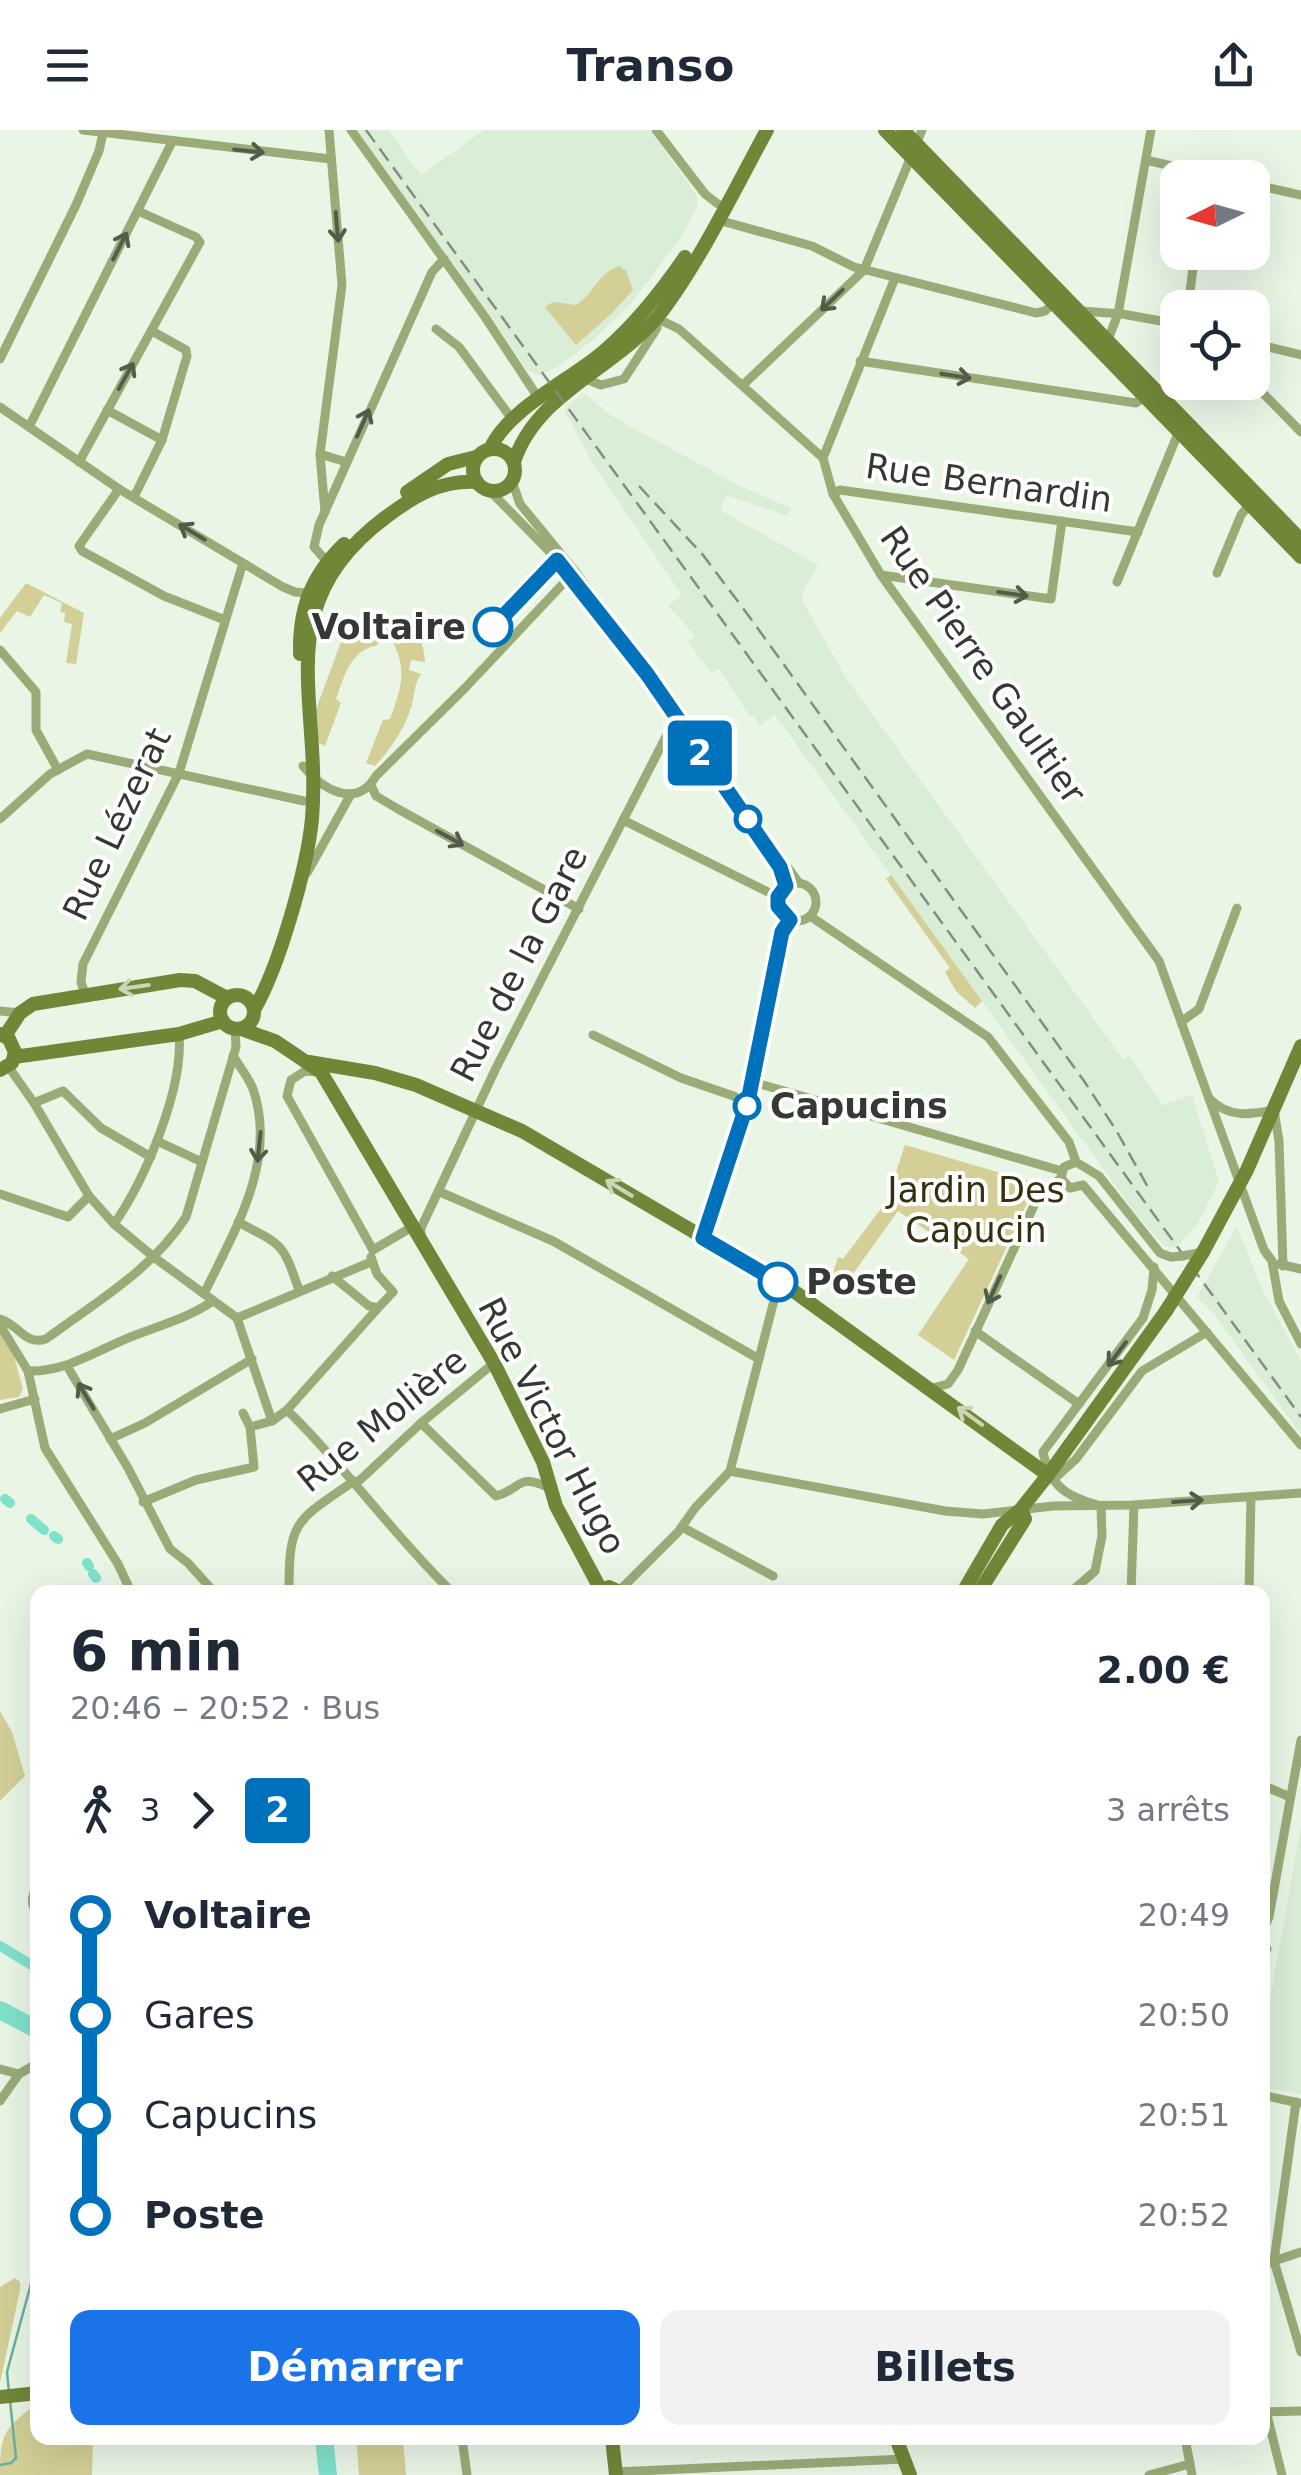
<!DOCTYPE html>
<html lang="fr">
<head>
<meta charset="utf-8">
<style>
	body { margin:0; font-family:"DejaVu Sans",sans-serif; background:#f2f2f3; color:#1f2937; height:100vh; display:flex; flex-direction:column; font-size:38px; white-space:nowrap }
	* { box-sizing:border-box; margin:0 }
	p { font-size:32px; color:#747a83 }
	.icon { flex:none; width:55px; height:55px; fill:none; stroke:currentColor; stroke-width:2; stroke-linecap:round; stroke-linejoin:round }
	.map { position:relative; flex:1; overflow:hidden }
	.panel { position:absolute; left:30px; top:1455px; width:1240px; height:860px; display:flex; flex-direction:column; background:#fff; border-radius:20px; box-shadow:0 10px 40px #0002 }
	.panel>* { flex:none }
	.badge { padding:0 20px; border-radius:8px; font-size:35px; line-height:65px }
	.needle { width:65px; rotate:265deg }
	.controls { position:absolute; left:1160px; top:30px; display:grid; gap:20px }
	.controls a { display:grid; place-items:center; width:110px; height:110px; border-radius:20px; background:#fff; box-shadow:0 10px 40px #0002; font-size:50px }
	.map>.badge { position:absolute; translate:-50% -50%; box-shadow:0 0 0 5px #fff }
	.legs { display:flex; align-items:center; gap:15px; height:110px; padding:0 40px; font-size:32px }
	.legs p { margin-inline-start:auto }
	.head { display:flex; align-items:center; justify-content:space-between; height:170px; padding:0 40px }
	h1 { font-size:55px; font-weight:600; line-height:75px }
	.button { display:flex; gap:20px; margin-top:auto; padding:20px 40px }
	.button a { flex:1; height:115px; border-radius:20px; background:#1a73e8; color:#fff; font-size:40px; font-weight:600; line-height:115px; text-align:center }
	.button a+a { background:#f2f2f3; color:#1f2937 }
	ul { padding:0 40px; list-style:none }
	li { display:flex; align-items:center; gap:35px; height:100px; font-size:38px }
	li i { display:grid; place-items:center; width:15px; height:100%; margin:0 12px; background:currentColor }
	li i::after { content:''; width:25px; height:25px; margin:-12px; border:8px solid; border-radius:50%; background:#fff }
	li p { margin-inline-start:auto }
	li:first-child i { background:linear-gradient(#0000 50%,currentColor 0) }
	li:last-child i { background:linear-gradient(currentColor 50%,#0000 0) }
	header { display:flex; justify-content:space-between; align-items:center; height:130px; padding:0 40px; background:#fff; font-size:45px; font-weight:600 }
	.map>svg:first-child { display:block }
	.built { fill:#daedd7 }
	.green { fill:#d3cf97 }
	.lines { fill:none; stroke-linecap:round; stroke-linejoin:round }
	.stream { stroke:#68b09e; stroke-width:2.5 }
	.canal { stroke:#7fe2cc; stroke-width:10 }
	.river { stroke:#7fe2cc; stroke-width:18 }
	.street { stroke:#9aab78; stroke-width:9 }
	.secondary { stroke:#718738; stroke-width:14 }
	.rail { stroke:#838d82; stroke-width:2.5; stroke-dasharray:15 8; stroke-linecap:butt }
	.street-bridge { stroke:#9aab78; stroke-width:9 }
	.secondary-bridge { stroke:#718738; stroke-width:14 }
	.oneway { stroke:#535c48 }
	.oneway2 { stroke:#cdd5b9 }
	.line-1-casing { stroke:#fff; stroke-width:22 }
	.line-1 { stroke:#0072bc; stroke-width:15 }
	.stop-1-dot { fill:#fff; stroke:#0072bc; stroke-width:5 }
	.labels { text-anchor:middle; stroke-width:8; stroke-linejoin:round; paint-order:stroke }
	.street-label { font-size:35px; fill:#343a33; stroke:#fff }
	.stop-label { font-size:35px; font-weight:bold; fill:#343a33; stroke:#fff; text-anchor:start }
	.park-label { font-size:35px; fill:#33310e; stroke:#fff }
</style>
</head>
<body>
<header><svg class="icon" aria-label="menu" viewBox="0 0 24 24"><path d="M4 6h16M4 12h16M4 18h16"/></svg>Transo<svg class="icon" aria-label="share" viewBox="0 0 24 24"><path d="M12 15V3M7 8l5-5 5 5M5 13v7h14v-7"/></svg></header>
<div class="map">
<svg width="1301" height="2345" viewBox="0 0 1301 2345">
	<rect width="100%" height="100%" fill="#e9f6e6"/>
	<g class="built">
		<polygon points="355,0 388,0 421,45 484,0 650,0 697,66 697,78 682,105 630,175 594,209 559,236 539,245 527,240 492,188"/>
		<polygon points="583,263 615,288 740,356 791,378 787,386 726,365 720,380 818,435 802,464 803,472 846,548 1123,929 1129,925 1163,975 1192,965 1219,1052 1197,1095 1176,1118 1164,1116 1136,1084 775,585 760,595 753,586 750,587 719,539 711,543 688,512 695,506 668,476 682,465 592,332 564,280"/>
		<polygon points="1237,1096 1261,1157 1301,1231 1301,1305 1214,1184 1197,1167"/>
		<polygon points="1301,1695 1301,1964 1262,1957 1263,1910"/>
	</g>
	<g class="green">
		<path d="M619 136 626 141 633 160 612 183 576 215 545 177 553 172 576 175C594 164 597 144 619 136Z"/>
		<polygon points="26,453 84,483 76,534 66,533 72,494 64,492 65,483 60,482 62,473 44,465 30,487 17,481 0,503 0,488"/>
		<path d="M386 486C411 493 424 506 425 532L411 530 409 540 421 544C414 554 415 563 412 574 405 599 392 617 375 636L366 633 383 590 390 589C401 558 408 541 392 510L382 509 376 516C351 519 343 549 336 569L341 573 325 616 316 612 315 582 341 512 348 501 361 491 370 487Z"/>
		<polygon points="891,745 982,871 975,878 956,861 945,842 950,838 886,749"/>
		<polygon points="905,1015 1032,1052 1035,1056 954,1230 918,1205 969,1129 898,1081 845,1155 832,1146 838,1127 843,1129 886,1072"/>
		<polygon points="0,1203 14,1226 23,1259 19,1267 0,1270"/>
		<polygon points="0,1581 12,1602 25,1646 0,1671"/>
		<polygon points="15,2148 20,2152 20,2160 0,2253 0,2157"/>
		<path d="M37 2273 38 2308H93L92 2345H0C0 2302 4 2300 37 2273Z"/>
		<polygon points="356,2308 403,2308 406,2345 359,2345"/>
	</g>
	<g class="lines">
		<g class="stream">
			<polyline points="9,2262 7,2242 38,2128"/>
			<polyline points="0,2335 11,2333 16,2328 10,2270"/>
		</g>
		<g class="canal">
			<polyline points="5,1369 10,1373"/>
			<polyline points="31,1389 44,1400"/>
			<polyline points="54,1406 58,1409"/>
			<polyline points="87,1433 89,1436"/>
			<polyline points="93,1444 96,1448"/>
			<polyline points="0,1816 38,1839"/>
		</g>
		<g class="river">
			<polyline points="0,1880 38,1900"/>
			<polyline points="324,2308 328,2345"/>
		</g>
		<g class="street">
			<polyline points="83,0 331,29"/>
			<polyline points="351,0 485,187 539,269"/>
			<polyline points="656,0 705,64 718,74"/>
			<polyline points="1146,30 1224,48"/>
			<polyline points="1252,54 1301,65"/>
			<polyline points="718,90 812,116 854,137 1036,183 1045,181 1054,173"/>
			<polyline points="1188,178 1195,122"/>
			<polyline points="1081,181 1122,184 1178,194"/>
			<polyline points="436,199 459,217 512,289"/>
			<polyline points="1107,212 1118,184 1151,0"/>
			<polyline points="1252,213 1301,225"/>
			<polyline points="0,229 76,75 99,21 103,3"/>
			<polyline points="860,231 1136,273 1144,266"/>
			<polyline points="586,249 601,255 624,249 657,198 656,188 679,199 823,328 833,364 881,445 1159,831 1264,1120 1272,1131 1279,1171 1301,1214"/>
			<polyline points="1252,252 1301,302"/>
			<polyline points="743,255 864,140 922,0"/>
			<polyline points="0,277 119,359 283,457 295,462 308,463"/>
			<polyline points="107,280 162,310"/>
			<polyline points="29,297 172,12"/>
			<polyline points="320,324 346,332"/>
			<polyline points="823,328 895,148"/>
			<polyline points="79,332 200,112 196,107 138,81"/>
			<polyline points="512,351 520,374 575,441 646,539"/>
			<polyline points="119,359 79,416 82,421 164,466 225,490"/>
			<polyline points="489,360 547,419 646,542 776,729 786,756"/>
			<polyline points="833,364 840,360 1138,402"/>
			<polyline points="134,367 162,310 187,226 186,220 152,201"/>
			<polyline points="325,382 320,324 342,155 329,0"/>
			<polyline points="330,435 314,417 319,395 432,142 444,129"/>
			<polyline points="1217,443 1241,385 1250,374"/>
			<polyline points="881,445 1051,469 1062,391"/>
			<polyline points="1117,452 1179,301"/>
			<polyline points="0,520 36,562 36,600 58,640"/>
			<path d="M303 636C322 659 356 680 376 646L465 558 575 441"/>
			<polyline points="371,655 376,666 398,679 579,779"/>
			<polyline points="0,689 50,644 87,624 304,671"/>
			<polyline points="623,690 778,767"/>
			<polyline points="780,727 799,753"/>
			<polyline points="307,743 351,664"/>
			<circle cx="797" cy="772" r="19"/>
			<polyline points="810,786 988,907 1069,1012 1076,1032"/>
			<polyline points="85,864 81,852 83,834 179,643 243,433"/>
			<polyline points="0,881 20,883"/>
			<polyline points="1181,892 1199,879 1237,778"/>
			<polyline points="593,905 681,948 748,971"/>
			<polyline points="8,936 34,973 89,1066 114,1094 155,1128 237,1188 272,1291"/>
			<polyline points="317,942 305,941 291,950 287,966 373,1120"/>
			<polyline points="753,952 1062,1041"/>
			<path d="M1209 968C1228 988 1249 985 1274 980L1279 1011 1283 1136"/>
			<polyline points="34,973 63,961 101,998 151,1027"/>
			<polyline points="157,1011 202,1032"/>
			<polyline points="1076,1032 1099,1046 1160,1123 1171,1127 1182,1126"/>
			<polyline points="1076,1032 1064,1037 1061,1048 1070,1058 1083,1055"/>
			<polyline points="1083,1055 1301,1315"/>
			<polyline points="440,1062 553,1111 759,1229"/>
			<polyline points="0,1064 68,1087 89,1066"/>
			<path d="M238 1092C283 1116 282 1111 299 1160"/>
			<path d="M114 1094C145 1050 184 958 179 904"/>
			<polyline points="421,1107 421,1098 496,938 675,589"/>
			<polyline points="703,1108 748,971 783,801 790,790"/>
			<polyline points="373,1120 412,1097"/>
			<polyline points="1279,1134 1301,1139"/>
			<polyline points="332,1146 369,1176 378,1178 393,1162 377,1144 371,1127"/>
			<path d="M204 1164C234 1101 278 1031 253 959 249 948 240 937 233 926"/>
			<polyline points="237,1188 371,1132"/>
			<path d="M0 1189C19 1194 24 1216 46 1209 96 1172 152 1140 186 1087L236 917 235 899"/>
			<polyline points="0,1195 28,1241 45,1318 118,1434 131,1462"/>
			<polyline points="975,1201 1079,1274"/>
			<polyline points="67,1236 128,1338 170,1419 188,1433 214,1462"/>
			<path d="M28 1241C67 1242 97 1220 133 1206 161 1195 188 1188 213 1171"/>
			<polyline points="932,1258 948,1254 958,1240 1037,1069 1061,1048"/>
			<polyline points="0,1279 35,1269"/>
			<path d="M287 1280C346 1337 393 1405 452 1462"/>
			<path d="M421 1293 496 1366C523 1359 516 1342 549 1358"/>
			<polyline points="250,1297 272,1291 287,1280 378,1178"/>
			<polyline points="110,1309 145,1293 252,1229"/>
			<polyline points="730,1341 945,1381 983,1384 1053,1376 1134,1375 1301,1363"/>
			<polyline points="1053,1350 1076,1329 1142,1241 1207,1202"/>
			<polyline points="143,1372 196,1350 254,1337 250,1297 243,1283"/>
			<polyline points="682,1397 773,1446"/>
			<polyline points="619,1461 678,1402 695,1378 730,1341 779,1151"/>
			<path d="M289 1462C289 1392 294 1392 351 1353L360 1350 421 1293 494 1233"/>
			<path d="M1071 1462 1095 1441 1102 1406 1101 1376C1067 1367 1050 1357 1043 1322L1143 1188 1152 1160 1154 1137"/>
			<polyline points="1131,1462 1134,1375"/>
			<polyline points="1249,1462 1251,1367"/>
			<polyline points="1262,1655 1290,1667"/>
			<path d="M38 1755C32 1765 29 1774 38 1783"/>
			<polyline points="1262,1803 1269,1787 1301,1610"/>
			<polyline points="1262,1808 1267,1819 1262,1830"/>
			<polyline points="0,1939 19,1944"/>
			<polyline points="1262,1965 1299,1973"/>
			<polyline points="0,1971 19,1944 38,1933"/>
			<polyline points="1296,1972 1274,2131 1301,2222"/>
			<polyline points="1262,2135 1301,2122"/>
			<polyline points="1262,2265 1282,2345"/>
			<polyline points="1265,2282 1301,2281"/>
			<polyline points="462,2308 467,2345"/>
			<polyline points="1185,2308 1192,2345"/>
			<polyline points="615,2342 904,2329"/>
			<polyline points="1149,2345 1190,2334"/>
		</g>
		<g class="secondary">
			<polyline points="885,0 1301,427"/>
			<polyline points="903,0 1301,410"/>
			<circle cx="494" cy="340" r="21"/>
			<path d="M490 319C509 278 569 251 603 222 636 194 661 162 685 127"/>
			<path d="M514 332C537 261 619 238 663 180 701 129 736 57 767 0"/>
			<polyline points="407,362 448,334 476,327"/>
			<path d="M300 524C299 479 311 446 344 414"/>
			<circle cx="237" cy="882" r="17"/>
			<path d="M254 880C279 837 307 739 312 689 322 568 267 475 386 387 414 366 440 350 477 352"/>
			<polyline points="241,899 275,911 321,942 494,1233 543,1332 556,1376 601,1460"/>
			<polyline points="0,904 9,909 15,922 12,933 0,940"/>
			<polyline points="5,906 20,883 33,874 180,850 195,851 227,868"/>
			<polyline points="14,927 179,904 223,891"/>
			<polyline points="309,932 375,943 416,955 522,1001 788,1157 1048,1345"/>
			<polyline points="1203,1122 1247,1040 1301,916"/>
			<polyline points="599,1462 609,1457 620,1462"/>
			<polyline points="963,1462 1002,1395 1021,1379 1048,1345 1166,1181"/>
			<polyline points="979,1462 1025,1389 1021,1379"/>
			<polyline points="0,2267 38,2263"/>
			<polyline points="612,2308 616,2345"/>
			<polyline points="896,2308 910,2345"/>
		</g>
		<g class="rail">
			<polyline points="366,0 1301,1287"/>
			<polyline points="639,356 703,425 751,489 1084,951 1116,1000 1149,1059"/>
		</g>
		<polyline class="street-bridge" points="1182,1126 1203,1122"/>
		<polyline class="secondary-bridge" points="1166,1181 1203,1122"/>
	</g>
	<defs><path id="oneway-shaft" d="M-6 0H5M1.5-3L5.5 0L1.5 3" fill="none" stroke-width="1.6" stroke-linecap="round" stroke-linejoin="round" transform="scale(2.5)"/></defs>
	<g class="oneway">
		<use href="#oneway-shaft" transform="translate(249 21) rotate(6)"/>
		<use href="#oneway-shaft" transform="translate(337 97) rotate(85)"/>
		<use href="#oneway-shaft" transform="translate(120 116) rotate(-63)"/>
		<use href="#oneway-shaft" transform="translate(832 170) rotate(136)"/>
		<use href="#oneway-shaft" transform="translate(126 246) rotate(-61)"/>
		<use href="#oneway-shaft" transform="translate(956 246) rotate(9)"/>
		<use href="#oneway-shaft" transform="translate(363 293) rotate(-66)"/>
		<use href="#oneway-shaft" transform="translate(192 402) rotate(-149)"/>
		<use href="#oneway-shaft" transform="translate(1013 464) rotate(8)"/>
		<use href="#oneway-shaft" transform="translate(450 708) rotate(29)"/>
		<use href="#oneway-shaft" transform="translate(259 1017) rotate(96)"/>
		<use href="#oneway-shaft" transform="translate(994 1160) rotate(115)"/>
		<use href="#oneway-shaft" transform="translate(1117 1224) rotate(127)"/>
		<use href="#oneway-shaft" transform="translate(86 1266) rotate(-121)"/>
		<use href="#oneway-shaft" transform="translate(1188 1371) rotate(-4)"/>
	</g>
	<g class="oneway2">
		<use href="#oneway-shaft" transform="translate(134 857) rotate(172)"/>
		<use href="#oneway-shaft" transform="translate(619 1058) rotate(-149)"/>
		<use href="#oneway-shaft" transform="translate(970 1286) rotate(-144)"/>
	</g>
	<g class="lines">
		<defs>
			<polyline id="line-1" points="493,497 557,430 647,544 780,737 786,756 778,767 778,776 790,790 782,802 748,971 703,1108 778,1152"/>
		</defs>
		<use href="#line-1" class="line-1-casing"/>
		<use href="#line-1" class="line-1"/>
	</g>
	<g class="stop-1-dot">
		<circle cx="493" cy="497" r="18"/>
		<circle cx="748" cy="689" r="12"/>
		<circle cx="747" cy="976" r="12"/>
		<circle cx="778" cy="1152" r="18"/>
	</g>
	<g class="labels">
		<g class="street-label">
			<text transform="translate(989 353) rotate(8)" y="12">Rue Bernardin</text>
			<text transform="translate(983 535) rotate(55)" y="12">Rue Pierre Gaultier</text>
			<text transform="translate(117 694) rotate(-65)" y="12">Rue Lézerat</text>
			<text transform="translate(519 834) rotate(-63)" y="12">Rue de la Gare</text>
			<text transform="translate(382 1290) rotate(-39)" y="12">Rue Molière</text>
			<text transform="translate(552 1296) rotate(63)" y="12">Rue Victor Hugo</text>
		</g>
		<g class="stop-label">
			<text x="466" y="509" text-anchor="end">Voltaire</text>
			<text x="770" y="988">Capucins</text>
			<text x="806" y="1164">Poste</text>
		</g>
		<g class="park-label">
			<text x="976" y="1072">Jardin Des<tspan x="976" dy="40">Capucin</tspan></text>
		</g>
	</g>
</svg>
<div class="controls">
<a><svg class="needle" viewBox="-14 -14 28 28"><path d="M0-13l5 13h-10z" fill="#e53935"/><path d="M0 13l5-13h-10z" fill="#747a83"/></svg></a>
<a><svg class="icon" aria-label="locate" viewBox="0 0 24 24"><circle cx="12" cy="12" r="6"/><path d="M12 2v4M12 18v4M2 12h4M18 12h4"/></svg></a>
</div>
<b class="badge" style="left:700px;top:623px;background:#0072bc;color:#fff">2</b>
<section class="panel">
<div class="head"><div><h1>6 min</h1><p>20:46 – 20:52 · Bus</p></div><b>2.00 €</b></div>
<div class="legs"><svg class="icon" aria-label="walk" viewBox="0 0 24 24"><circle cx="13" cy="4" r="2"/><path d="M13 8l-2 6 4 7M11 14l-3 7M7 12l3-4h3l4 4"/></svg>3<svg class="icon" aria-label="forward" viewBox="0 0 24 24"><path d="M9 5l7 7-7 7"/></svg><b class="badge" style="background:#0072bc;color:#fff">2</b><p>3 arrêts</p></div>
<ul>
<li><i style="color:#0072bc"></i><b>Voltaire</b><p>20:49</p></li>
<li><i style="color:#0072bc"></i><span>Gares</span><p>20:50</p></li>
<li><i style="color:#0072bc"></i><span>Capucins</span><p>20:51</p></li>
<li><i style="color:#0072bc"></i><b>Poste</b><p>20:52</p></li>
</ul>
<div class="button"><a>Démarrer</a><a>Billets</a></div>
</section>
</div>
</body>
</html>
